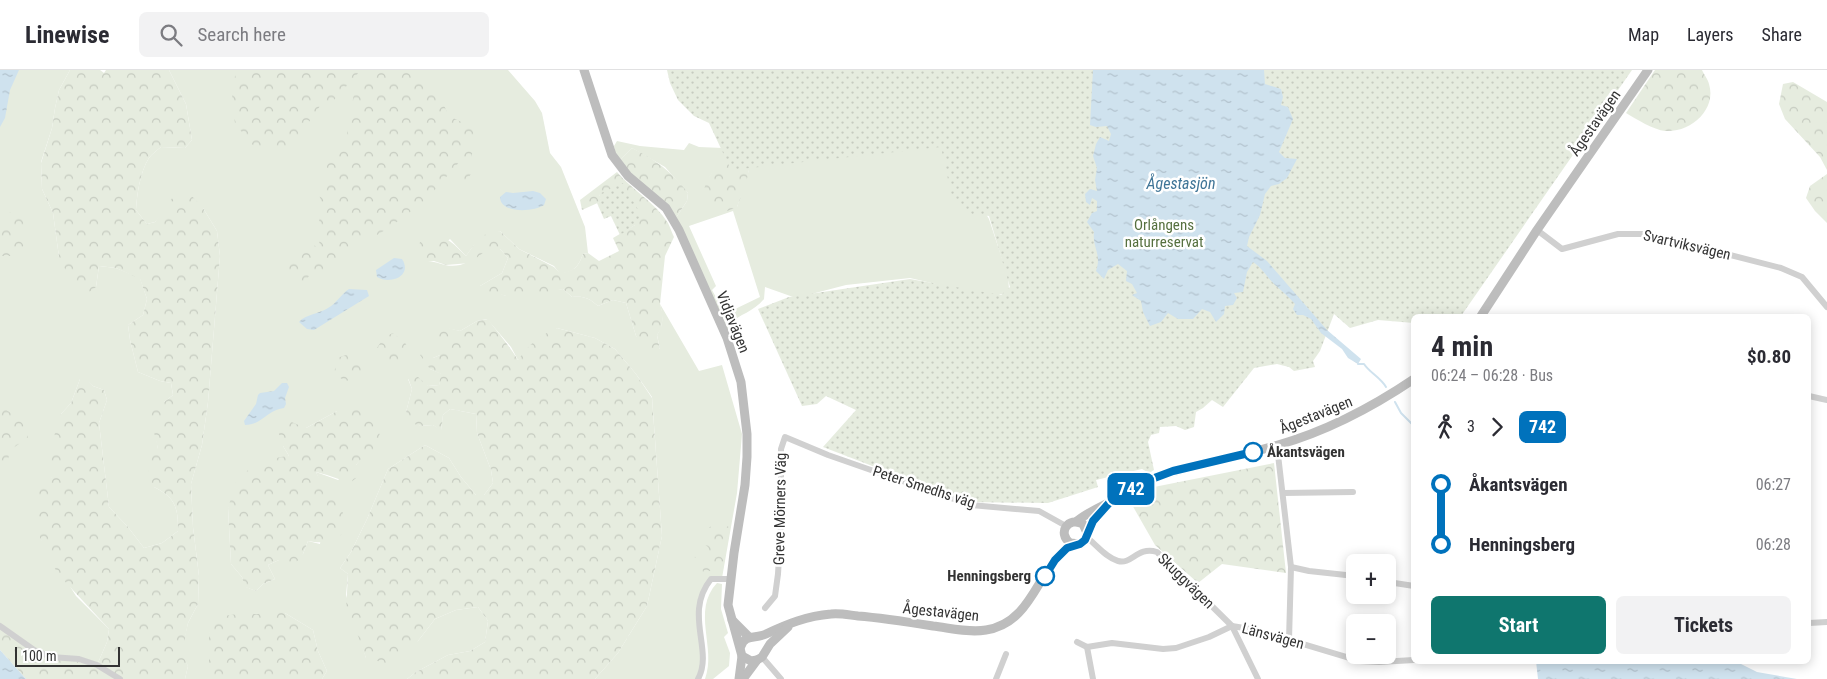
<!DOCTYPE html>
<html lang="en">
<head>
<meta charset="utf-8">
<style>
	body { margin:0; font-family:"Roboto Condensed",sans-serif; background:#f2f2f3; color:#2b2b33; height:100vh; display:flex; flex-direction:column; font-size:19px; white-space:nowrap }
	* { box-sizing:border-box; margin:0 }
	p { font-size:16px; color:#7c7c81 }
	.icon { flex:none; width:28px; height:28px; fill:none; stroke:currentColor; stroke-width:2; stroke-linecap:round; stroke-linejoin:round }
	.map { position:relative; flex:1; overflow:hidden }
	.drawer { position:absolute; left:1411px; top:244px; width:400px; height:350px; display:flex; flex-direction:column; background:#fff; border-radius:8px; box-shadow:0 2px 12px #0003 }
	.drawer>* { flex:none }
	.badge { padding:0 10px; border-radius:8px; font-size:18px; line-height:32px }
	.tools { position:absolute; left:1346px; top:484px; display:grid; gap:10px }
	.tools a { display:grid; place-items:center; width:50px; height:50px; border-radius:8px; background:#fff; box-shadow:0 2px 12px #0003; font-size:25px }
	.scale { position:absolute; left:15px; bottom:12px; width:105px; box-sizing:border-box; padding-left:5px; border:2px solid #333; border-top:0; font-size:14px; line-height:18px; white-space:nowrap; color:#333; -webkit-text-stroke:4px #fff; paint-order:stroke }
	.map>.badge { position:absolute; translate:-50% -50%; box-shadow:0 0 0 2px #fff }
	.legs { display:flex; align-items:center; gap:8px; height:55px; padding:0 20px; font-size:16px }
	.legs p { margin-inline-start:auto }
	.overview { display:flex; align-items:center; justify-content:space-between; height:85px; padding:0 20px }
	h1 { font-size:28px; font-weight:700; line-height:38px }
	.cta { display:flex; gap:10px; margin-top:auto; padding:10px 20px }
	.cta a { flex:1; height:58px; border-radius:8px; background:#0f766e; color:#fff; font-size:20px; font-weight:700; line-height:58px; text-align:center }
	.cta a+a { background:#f2f2f3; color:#2b2b33 }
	ul { padding:0 20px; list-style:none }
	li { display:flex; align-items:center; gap:18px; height:60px; font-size:19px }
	li i { display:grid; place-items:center; width:8px; height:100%; margin:0 6px; background:currentColor }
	li i::after { content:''; width:12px; height:12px; margin:-6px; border:4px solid; border-radius:50%; background:#fff }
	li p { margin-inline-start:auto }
	li:first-child i { background:linear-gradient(#0000 50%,currentColor 0) }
	li:last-child i { background:linear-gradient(currentColor 50%,#0000 0) }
	header { display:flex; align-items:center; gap:30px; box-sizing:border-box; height:70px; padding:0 25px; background:#fff; border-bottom:1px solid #e1e1e2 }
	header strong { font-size:24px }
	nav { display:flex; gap:28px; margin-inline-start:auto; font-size:18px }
	.search { width:350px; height:45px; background:#f2f2f3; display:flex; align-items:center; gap:12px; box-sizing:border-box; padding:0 18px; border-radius:8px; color:#7c7c81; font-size:19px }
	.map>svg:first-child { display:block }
	.green { fill:#e6ecdf; fill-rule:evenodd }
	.forest { fill:url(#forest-crowns) }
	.park { fill:url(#park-dots) }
	.water { fill:url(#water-ripples) }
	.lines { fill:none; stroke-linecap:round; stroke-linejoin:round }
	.stream { stroke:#cfe2ee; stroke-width:2 }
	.street { stroke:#d0d0d0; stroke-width:6 }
	.secondary { stroke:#bdbdbd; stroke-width:9 }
	.line-1-casing { stroke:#fff; stroke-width:11 }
	.line-1 { stroke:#0072bc; stroke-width:8 }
	.stop-1-dot { fill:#fff; stroke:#0072bc; stroke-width:2.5 }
	.labels { text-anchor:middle; stroke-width:5; stroke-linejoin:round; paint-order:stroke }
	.street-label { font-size:15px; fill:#333; stroke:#fff }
	.park-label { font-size:15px; fill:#56703f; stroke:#fff }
	.stop-label { font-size:15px; font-weight:bold; fill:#333; stroke:#fff; text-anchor:start }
	.water-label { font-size:16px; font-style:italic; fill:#3f7597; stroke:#fff }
</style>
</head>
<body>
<header>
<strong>Linewise</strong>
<div class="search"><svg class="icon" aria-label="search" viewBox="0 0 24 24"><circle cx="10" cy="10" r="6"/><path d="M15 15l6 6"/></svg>Search here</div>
<nav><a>Map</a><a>Layers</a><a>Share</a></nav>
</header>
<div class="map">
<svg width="1827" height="609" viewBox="0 0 1827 609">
	<defs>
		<pattern id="forest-crowns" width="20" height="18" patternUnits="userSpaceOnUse" patternTransform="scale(1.25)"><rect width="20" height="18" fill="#e6ecdf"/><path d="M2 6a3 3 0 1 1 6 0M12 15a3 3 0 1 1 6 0" fill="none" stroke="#c6cbc0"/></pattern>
		<pattern id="park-dots" width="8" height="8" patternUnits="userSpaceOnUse" patternTransform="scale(1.25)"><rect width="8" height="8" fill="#e6ecdf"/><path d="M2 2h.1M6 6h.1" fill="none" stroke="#c6cbc0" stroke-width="1.8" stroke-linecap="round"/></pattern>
		<pattern id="water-ripples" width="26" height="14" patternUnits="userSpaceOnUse" patternTransform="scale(1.25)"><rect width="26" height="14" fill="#cfe2ee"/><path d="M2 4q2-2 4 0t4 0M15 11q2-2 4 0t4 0" fill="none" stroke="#b2c2cd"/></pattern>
	</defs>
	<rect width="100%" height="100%" fill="#fff"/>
	<g class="green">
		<path d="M0 0H70L59 20 55 38 52 58 41 92 42 119 53 143 59 187 96 217 99 196 116 198 140 208 147 229 143 245 128 255 130 270 138 302 160 311 171 313 173 325 164 332 156 367 158 379 154 417C176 428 178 438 178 461L162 473 144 478 128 457 109 437 99 353 107 330 104 320 93 316 85 309H80L71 333 61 344 52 407 40 445V468L76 526 109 559 107 572 97 595 51 587 34 580 0 556Z"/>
		<path d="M169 0H508L535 31 542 43 550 83 561 97 585 157 588 183 583 184C578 197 575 201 560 204L554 196 519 179 500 161 474 175 466 186 450 169 425 191C433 191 437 193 445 195 463 199 475 188 488 178L500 179 508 188 502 203 480 216 506 226 563 219 572 227C584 226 589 228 598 236L613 230 626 233 636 266 660 279 657 265C664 255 663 245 660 234L699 301 722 295 742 364 737 423 722 508 711 509 701 528 703 585 698 609H595L618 583 647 536 662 466 652 327 636 304 615 279 595 268 557 258 518 290 511 277 487 249 477 251 460 261 441 257 440 285 433 288 430 299 442 304 439 315 428 316 408 309 412 319 406 342 420 356 433 355 441 360 443 345 450 339 476 344 477 363 491 400 493 413 484 425H476L461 407 449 388 425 375 388 399 367 449 351 482 340 498 348 504 346 525 366 588 418 571 435 549 456 540 478 537 488 551 485 572 470 581 448 585 416 602 407 609H322L327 601 318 581 313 560 285 543 256 545 209 563V609H185L188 596 181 583 188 553 198 534 199 506 193 457 191 414 202 375 208 332 220 186 217 161 203 138 162 144 155 152 147 154 136 140C137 124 140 102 149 88 152 84 157 80 161 77L185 78 192 70 186 34ZM337 341 363 386 356 395 338 410 316 402 320 412 328 420 320 474 308 471 303 484 279 490 268 495 275 509 263 514 256 521 246 517 242 507 231 494 228 438 289 386 283 376 306 358Z"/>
		<path d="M902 7 989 149 1008 207 1009 219 1005 223 992 227 910 208 846 215 796 228 765 217 764 229C753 242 740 244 729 254L727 268 674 151 687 131 688 123 665 97 632 78 617 93 614 76 617 71 640 76 684 80 689 73 699 77 723 78ZM714 100H749L737 137 709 108ZM733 141 760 227 731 241 725 228 717 229 712 220 716 216 689 156Z"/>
		<path d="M717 513 722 514 721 539 728 563 724 567 730 583 729 596 713 609H705C717 578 691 541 717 513Z"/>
	</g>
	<g class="forest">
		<path d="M70 0H100L104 3 106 0H169L186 34 192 70 185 78 161 77C157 80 152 84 149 88 140 102 137 124 136 140L147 154 155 152 171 129 189 123 203 138 217 161 220 186 208 332 202 375 191 414 193 457 199 506 198 534 188 553 182 583 188 596 185 609H26L0 580V556L14 566 51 587 97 595 107 572 109 559 58 504 47 484 40 468 38 418 52 407 49 396 56 357 61 344 71 333 80 309 85 308 93 316 104 320 107 330 99 353 109 437 128 457 144 478 162 473 178 461C178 438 176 428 154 417L148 406V385L158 379 148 337 152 328 164 332 173 325 171 313 160 311 138 302 130 270 128 255 143 245 147 229 140 209 116 198 99 196 96 217 84 226 73 215 59 187 53 143 42 119 41 93 52 58 55 38 59 20Z"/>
		<polygon points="236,0 361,0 333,31 320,36 304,59 304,66 290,79 258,81 235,54 232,24"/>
		<path d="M383 0 406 2 421 9 441 29 449 46 472 57 477 67 472 84 471 104 463 115 458 111 466 99 462 89 426 130 390 157 364 173 347 181 326 201 309 206 304 213 289 201 286 189 292 179 310 174 321 178C320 174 318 169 318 166 316 150 326 140 319 125L327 99V88L346 71 354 23Z"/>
		<path d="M1655 0H1702C1704 5 1708 9 1709 14 1717 40 1690 63 1665 61 1654 60 1636 49 1626 43Z"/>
		<polygon points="1793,12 1827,32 1827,100 1820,87 1785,49 1779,34 1783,14"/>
		<path d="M632 78C656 90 671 101 688 123L687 131 674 151 617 93Z"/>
		<path d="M719 91C730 91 742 91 749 100L746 113 737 137 725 142C690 132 706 112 719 91Z"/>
		<path d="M617 102C632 120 655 132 668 153 670 157 672 163 674 167L665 186 660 234 663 245 661 259 657 265 660 280 654 281 636 266 626 233 613 230 598 236C589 228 584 226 572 227L563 219 521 228 506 226 492 222 480 224V216L502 203 508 188 500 179H488L470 193 446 195 434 191H425L416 185 421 169C443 161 451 171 466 186L480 166 500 161 519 179 554 197 560 203C575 201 578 197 583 184L588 183 599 191 619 181 613 168 635 155 599 124 602 131 582 140 580 130Z"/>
		<polygon points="1827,104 1827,153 1815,141 1806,128 1810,116"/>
		<polygon points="21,142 26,159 22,186 0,186 0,155 3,153 7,143"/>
		<path d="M488 249C498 263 509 275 518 290 532 272 536 268 557 258L595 268 615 279 636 304 652 328 662 466 647 536 618 583 595 609H407L416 602 448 585 470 581 485 572 488 551 478 537 456 540 435 549 418 571 393 595 366 588 358 566 346 540 348 504 340 498 351 482 367 449 388 399 425 375 449 388 461 407 476 425H484L493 413 491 400 477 363 476 344 450 339 443 345 441 361 433 355 420 356 409 352 406 342 412 319 408 308 418 307 428 316 439 315 441 304 430 299 420 285 424 281 433 288 440 285 435 261 441 256 460 261 477 251Z"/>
		<polygon points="393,263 406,274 409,286 399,294 387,293 377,278 384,267"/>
		<polygon points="349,284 359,289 367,300 360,308 345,311 334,304 337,288"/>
		<polygon points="0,336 22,350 28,368 10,380 7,396 0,402"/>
		<path d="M353 339 370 342C381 364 384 367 373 390L363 387 356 395 361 404 350 413 327 405 316 402C321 415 332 421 338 432 343 440 345 450 346 460 335 472 324 474 308 471L303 484 293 496 279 490 268 495 275 509 263 514 256 521 245 517 242 507 231 494 228 438 238 406C254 397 269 387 289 386L283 376 278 361 289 351 306 358 337 341Z"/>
		<polygon points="1274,393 1286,503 1222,494 1198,513 1155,475 1131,433 1149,418"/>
		<polygon points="715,454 730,457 723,499 703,502 701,493 709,481 708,477 704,474 695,488 694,483 701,462"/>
		<polygon points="277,533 285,543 313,560 318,581 327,601 322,609 209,609 209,563 215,547 238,544 269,544"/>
	</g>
	<g class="park">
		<polygon points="667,0 1632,0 1461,246 1414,246 1414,253 1378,250 1350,258 1334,244 1320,281 1313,291 1315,297 1294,301 1289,297 1277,294 1254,298 1223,337 1212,330 1203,338 1196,342 1194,357 1185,360 1176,356 1160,357 1159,363 1151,365 1148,372 1154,400 1149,403 1142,399 1096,410 1098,417 1048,433 966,432 823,377 856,340 826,326 817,334 802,336 758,239 789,227 910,209 1001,225 1010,217 989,146 972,144 952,128 941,77 731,100 709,53 694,46 678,30 670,13"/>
		<polygon points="623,113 641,145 635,155 620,165 611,146 604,149 597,133 601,131 599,124"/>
	</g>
	<g class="water">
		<polygon points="0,0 19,0 10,20 5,48 0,57"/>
		<path d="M1093 0H1264L1265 14 1281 19 1283 27 1281 35 1288 37 1293 49 1279 82 1285 88 1297 89 1287 108 1279 114 1271 116 1265 124 1260 145 1249 167 1247 176 1267 191 1327 260 1361 289 1358 294 1348 288 1342 279 1321 263 1311 249 1303 245H1297L1293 239 1295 234C1289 227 1282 221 1275 215 1267 207 1262 198 1253 192L1247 202 1243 222 1234 223 1237 228 1233 235 1225 236 1224 244 1216 252 1210 242 1202 239 1193 249H1178L1168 243 1161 252 1150 256 1143 242 1141 231 1132 225 1137 223 1132 214 1126 211 1127 201 1118 194 1108 200 1104 209 1096 201C1102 184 1092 177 1094 162L1087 152 1092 143 1097 141V131L1092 128 1090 135 1086 132 1085 124 1090 119 1097 121 1095 110 1097 98 1093 86 1096 74 1100 67 1109 71 1111 64 1107 56 1096 57 1090 55Z"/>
		<path d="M533 121 540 123 546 129 544 135C534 142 500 144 500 127L506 122 513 123Z"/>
		<path d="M394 188 402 189C413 206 390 215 377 207L376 200Z"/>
		<path d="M349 219 367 220 369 226 314 260 307 259 299 252C306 244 319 244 328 238 337 233 341 224 349 219Z"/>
		<path d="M282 313H287L289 317 285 328 286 334 284 338C267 340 262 355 245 355L244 351 256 334 258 325 260 323 274 321Z"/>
		<polygon points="0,580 26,609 0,609"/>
		<polygon points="1536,591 1735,591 1757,602 1797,609 1538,609"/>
	</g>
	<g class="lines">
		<g class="stream">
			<path d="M1358 294H1364C1370 303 1380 307 1386 317"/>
			<polyline points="1395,332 1401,343 1414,356"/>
		</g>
		<g class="street">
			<polyline points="1537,160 1562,179 1618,164 1648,164 1781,198 1802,207 1827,237"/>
			<polyline points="1809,326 1827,330"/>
			<polyline points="1277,376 1291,497 1289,570"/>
			<polyline points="1283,423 1353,422"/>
			<path d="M1085 470H1090C1098 477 1107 488 1118 491 1132 495 1137 476 1157 482L1232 556 1258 609"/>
			<polyline points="1291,497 1309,501 1355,506"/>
			<polyline points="1388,512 1414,516"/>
			<polyline points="765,538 775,526 778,504 781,454 781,379 785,367 828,385 971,435 1039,441 1066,456"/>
			<polyline points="1809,553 1827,552"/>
			<polyline points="0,556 34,580 51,587 79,589 97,595 120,609"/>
			<polyline points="1077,572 1087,577 1112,573 1163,579 1176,578 1209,567 1232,556 1256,560 1360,591 1379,592 1414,590"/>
			<polyline points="1087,577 1093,609"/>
			<polyline points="762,587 781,609"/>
			<path d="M698 609C714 580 683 544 711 509H731"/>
			<polyline points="996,609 1006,584"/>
		</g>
		<g class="secondary">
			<polyline points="584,0 612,85 628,106 666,138 679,160 727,268 741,312 747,364 747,387 745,415 734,483 728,535 742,586 751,591 757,590"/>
			<polyline points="1481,246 1537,160 1648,0"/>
			<path d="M1077 451C1087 443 1098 438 1110 432 1121 426 1131 418 1142 413 1186 394 1233 389 1278 375 1327 361 1371 338 1414 309"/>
			<path d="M1087 463 1083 454C1068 446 1057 463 1070 473L1081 474 1085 470 1093 451 1105 438"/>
			<polyline points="732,550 749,567"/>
			<path d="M741 576C745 564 756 569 766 564 787 554 807 546 831 544 840 543 849 545 858 546 883 548 908 552 933 556 950 558 969 563 986 560 1035 553 1038 492 1073 475"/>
			<polyline points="739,609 742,586"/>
			<polyline points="743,609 757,590 762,587 770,574 788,557"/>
		</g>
	</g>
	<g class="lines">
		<defs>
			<polyline id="line-1" points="1045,506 1055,490 1067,478 1080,474 1085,470 1093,451 1110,432 1141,413 1173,401 1253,382"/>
		</defs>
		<use href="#line-1" class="line-1-casing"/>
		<use href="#line-1" class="line-1"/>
	</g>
	<g class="stop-1-dot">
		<circle cx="1253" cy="382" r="9"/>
		<circle cx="1045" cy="506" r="9"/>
	</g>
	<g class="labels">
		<g class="street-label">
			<text transform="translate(1595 53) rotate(-55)" y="5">Ågestavägen</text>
			<text transform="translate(1687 175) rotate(13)" y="5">Svartviksvägen</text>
			<text transform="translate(733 252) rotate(68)" y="5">Vidjavägen</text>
			<text transform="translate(1316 345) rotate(-22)" y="5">Ågestavägen</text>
			<text transform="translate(924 417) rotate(18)" y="5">Peter Smedhs väg</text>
			<text transform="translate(780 439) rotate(-89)" y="5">Greve Mörners Väg</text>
			<text transform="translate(1186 511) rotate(44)" y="5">Skuggvägen</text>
			<text transform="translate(941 542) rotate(6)" y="5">Ågestavägen</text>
			<text transform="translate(1273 566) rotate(15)" y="5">Länsvägen</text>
		</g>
		<g class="park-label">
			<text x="1164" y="160">Orlångens<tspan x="1164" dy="17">naturreservat</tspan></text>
		</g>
		<g class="stop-label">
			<text x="1267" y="387">Åkantsvägen</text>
			<text x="1031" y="511" text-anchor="end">Henningsberg</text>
		</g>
		<g class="water-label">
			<text x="1181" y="119">Ågestasjön</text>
		</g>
	</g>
</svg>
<div class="tools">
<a>+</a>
<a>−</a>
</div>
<div class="scale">100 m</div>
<b class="badge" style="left:1131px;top:419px;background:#0072bc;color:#fff">742</b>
<section class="drawer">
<div class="overview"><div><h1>4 min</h1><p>06:24 – 06:28 · Bus</p></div><b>$0.80</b></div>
<div class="legs"><svg class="icon" aria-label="walk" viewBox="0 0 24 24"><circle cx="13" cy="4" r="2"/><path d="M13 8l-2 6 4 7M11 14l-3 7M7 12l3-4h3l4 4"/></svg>3<svg class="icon" aria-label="forward" viewBox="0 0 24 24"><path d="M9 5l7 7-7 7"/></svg><b class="badge" style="background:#0072bc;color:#fff">742</b></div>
<ul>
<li><i style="color:#0072bc"></i><b>Åkantsvägen</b><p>06:27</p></li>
<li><i style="color:#0072bc"></i><b>Henningsberg</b><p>06:28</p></li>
</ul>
<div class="cta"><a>Start</a><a>Tickets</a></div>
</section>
</div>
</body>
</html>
